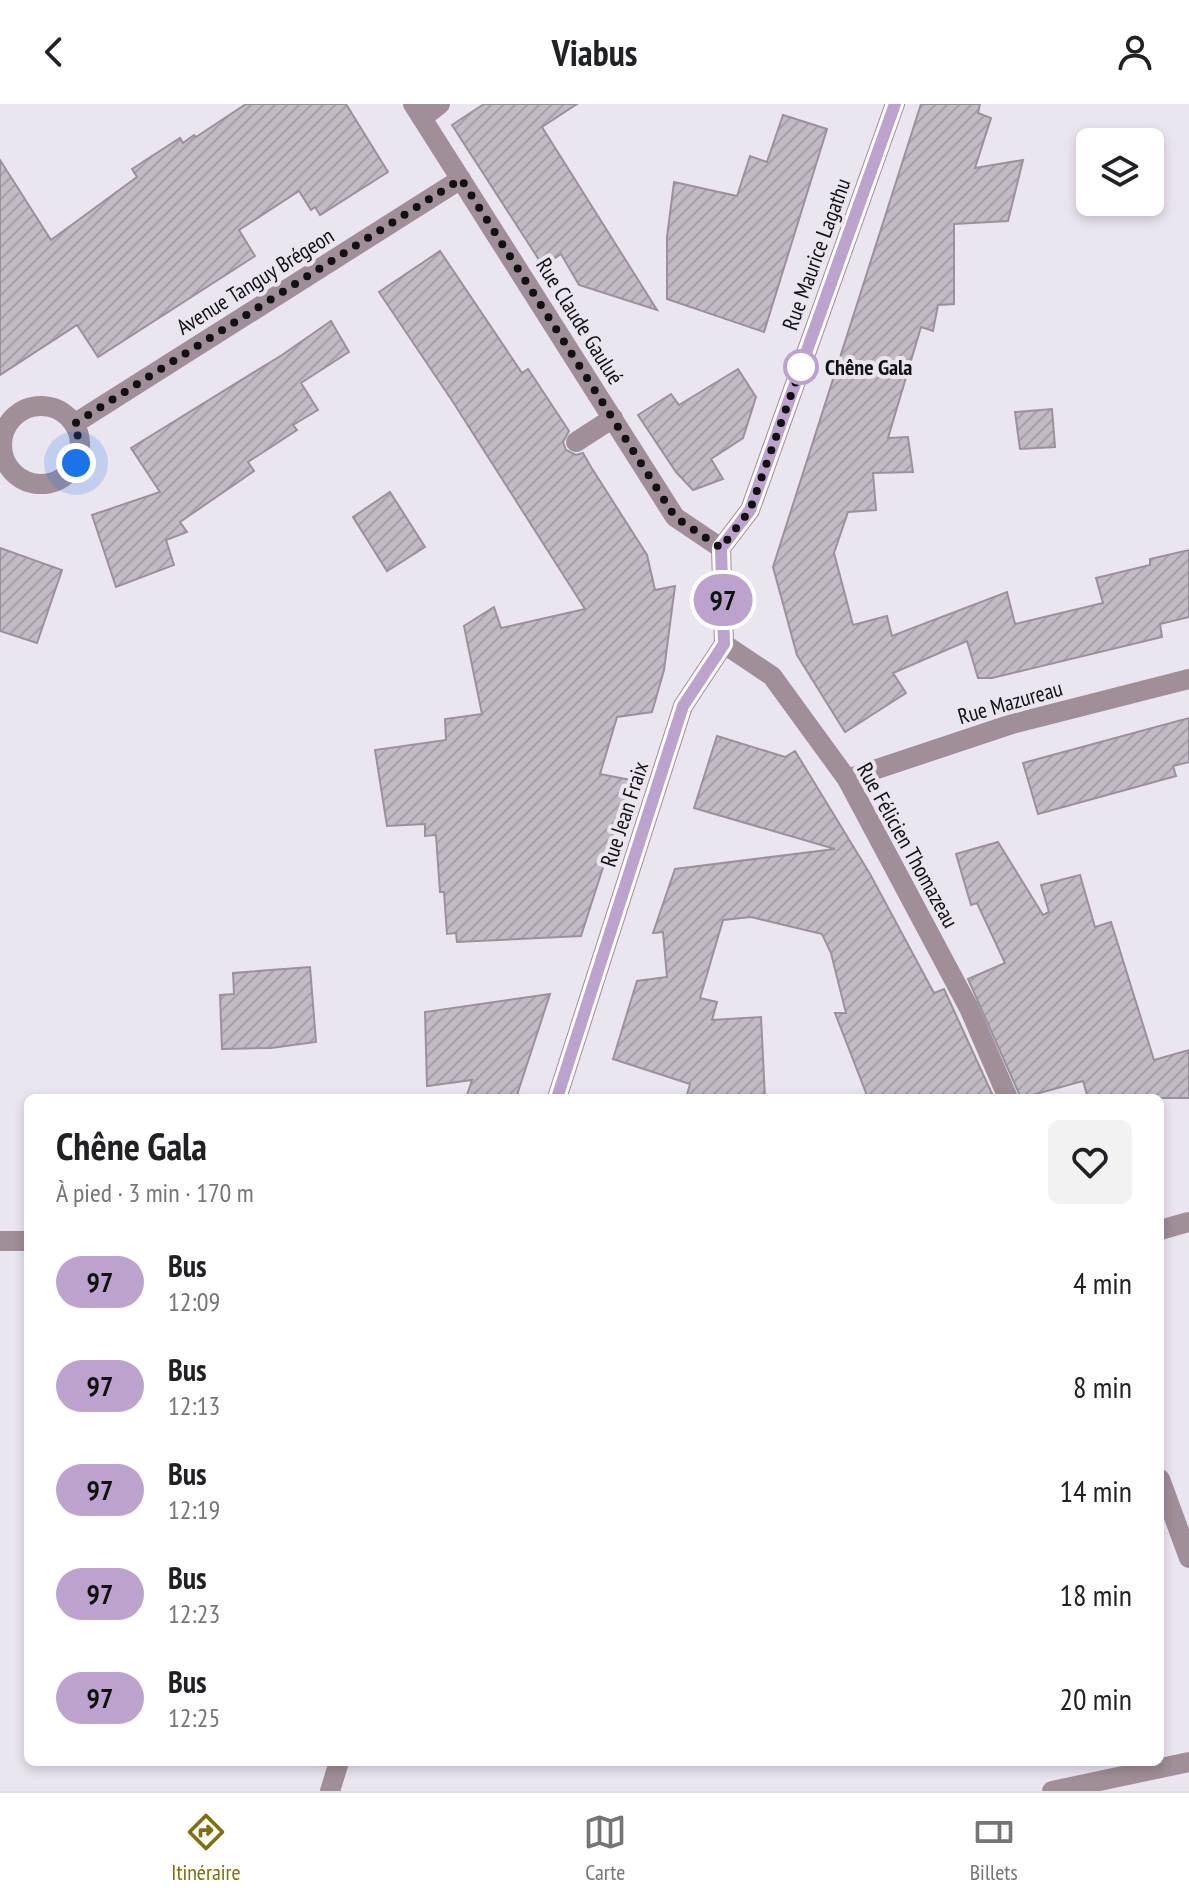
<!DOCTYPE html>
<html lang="fr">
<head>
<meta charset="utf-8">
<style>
	body { margin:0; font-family:"PT Sans Narrow",sans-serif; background:#f2f2f2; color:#202124; height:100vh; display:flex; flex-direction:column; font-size:30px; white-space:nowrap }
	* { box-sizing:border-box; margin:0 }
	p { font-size:26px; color:#757577 }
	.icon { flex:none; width:44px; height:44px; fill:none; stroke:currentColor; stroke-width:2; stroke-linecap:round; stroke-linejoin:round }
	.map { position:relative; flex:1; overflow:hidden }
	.panel { position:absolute; left:24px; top:990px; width:1140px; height:672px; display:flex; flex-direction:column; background:#fff; border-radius:12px; box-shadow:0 4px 12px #0003 }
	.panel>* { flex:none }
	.badge { padding:0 16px; border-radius:26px; font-size:28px; line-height:52px }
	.tools { position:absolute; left:1076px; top:24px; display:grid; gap:16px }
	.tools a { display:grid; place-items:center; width:88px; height:88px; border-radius:12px; background:#fff; box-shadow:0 4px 12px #0003; font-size:40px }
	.you { position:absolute; width:40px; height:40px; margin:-20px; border:6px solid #fff; border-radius:50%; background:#1a73e8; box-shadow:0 0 0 12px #1a73e833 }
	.map>.badge { position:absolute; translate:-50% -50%; box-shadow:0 0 0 4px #fff }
	.round { display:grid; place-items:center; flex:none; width:84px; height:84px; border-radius:12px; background:#f2f2f2 }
	.headline { display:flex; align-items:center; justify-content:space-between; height:136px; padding:0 32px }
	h1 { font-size:38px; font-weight:700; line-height:60px }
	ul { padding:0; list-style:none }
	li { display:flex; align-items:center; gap:24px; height:104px; padding:0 32px }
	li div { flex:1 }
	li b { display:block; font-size:30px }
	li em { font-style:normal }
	li .badge { min-width:88px; font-weight:700; text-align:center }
	header { display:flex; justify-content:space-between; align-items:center; height:104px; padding:0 32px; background:#fff; font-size:36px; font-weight:700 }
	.tabs { display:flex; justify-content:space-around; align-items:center; height:112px; border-top:2px solid #e0e0e0; background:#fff; font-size:22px; color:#757577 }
	.tabs a { display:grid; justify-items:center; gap:4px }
	.tabs .current { color:#7d700f }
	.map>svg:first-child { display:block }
	.building { fill:url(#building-hatch); stroke:#99929b; stroke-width:2 }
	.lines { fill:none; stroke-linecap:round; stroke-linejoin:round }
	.minor { stroke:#a08e98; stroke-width:20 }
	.line-casing { stroke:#fff; stroke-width:18 }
	.line { stroke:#bca3ce; stroke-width:12 }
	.walk { stroke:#131114; stroke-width:8; stroke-dasharray:0 14.4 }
	.stop-dot { fill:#fff; stroke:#bca3ce; stroke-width:4 }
	.labels { text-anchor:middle; stroke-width:8; stroke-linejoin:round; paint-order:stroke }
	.street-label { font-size:22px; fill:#131114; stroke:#ebe5f0 }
	.stop-label { font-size:22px; font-weight:bold; fill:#131114; stroke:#ebe5f0; text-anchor:start }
</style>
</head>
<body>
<header><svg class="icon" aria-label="back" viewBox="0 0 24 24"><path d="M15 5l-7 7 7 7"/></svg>Viabus<svg class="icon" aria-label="person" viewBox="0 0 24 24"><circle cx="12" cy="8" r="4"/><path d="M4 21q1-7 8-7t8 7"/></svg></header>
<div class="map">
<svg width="1189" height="1687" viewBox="0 0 1189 1687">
	<defs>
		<pattern id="building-hatch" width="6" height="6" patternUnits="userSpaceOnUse" patternTransform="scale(2)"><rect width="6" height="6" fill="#c2bbc4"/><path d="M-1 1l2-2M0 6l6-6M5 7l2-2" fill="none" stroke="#a6a0a8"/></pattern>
	</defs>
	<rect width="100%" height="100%" fill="#ebe5f0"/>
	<g class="building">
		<polygon points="246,0 346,0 388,68 320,111 315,103 311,106 299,87 239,126 255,152 98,253 77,221 0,271 0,56 51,136 137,73 132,65 180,34 183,39 194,31 196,33"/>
		<polygon points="484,0 577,0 542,23 657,206 579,181 561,150 543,162 452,21"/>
		<polygon points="921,0 980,0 978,9 991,14 975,64 1023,56 1008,117 954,120 954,200 938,201 933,227 921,223 888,334 908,333 913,368 873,369 876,406 848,408 834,449 853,521 887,512 892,532 1007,488 1015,520 1103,499 1096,474 1150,461 1150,455 1189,446 1189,513 1160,520 1162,533 992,574 978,574 967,537 893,569 906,589 845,628 797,551 773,463"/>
		<polygon points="783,11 827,25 764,228 667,195 667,133 674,78 737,92 750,52 767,58"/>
		<polygon points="440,147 522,269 528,265 569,327 563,338 566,346 576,351 583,349 591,363 647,451 655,486 675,482 664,566 652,608 617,613 600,670 631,676 581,832 457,838 456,829 447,830 444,788 440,788 436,731 425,732 425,720 387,722 375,646 446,636 445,615 482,610 464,522 494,503 501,524 585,505 453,298 379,188"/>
		<polygon points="331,217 349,248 301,279 318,306 293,321 297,326 248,358 254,367 180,418 187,428 166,436 174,461 116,483 92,411 160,388 131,344 282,251"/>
		<polygon points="738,265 756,293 743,334 711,355 723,375 693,386 676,368 638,311 671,290 679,301"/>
		<polygon points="1052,305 1055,343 1020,345 1015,308"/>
		<polygon points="390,388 425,443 387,467 353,413"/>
		<polygon points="0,444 62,466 37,539 0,527"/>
		<polygon points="1189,614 1189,658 1173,662 1176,672 1038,710 1023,659"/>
		<polygon points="717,632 785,653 795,647 870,770 934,889 944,885 994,994 868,994 835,909 846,909 831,849 822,830 751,813 723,816 700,894 717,898 712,916 761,913 765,994 686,994 690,980 613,955 637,877 667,873 663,828 653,829 675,765 835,745 694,704"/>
		<polygon points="998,738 1043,811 1049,808 1041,781 1080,771 1095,823 1111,818 1154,956 1189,946 1189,994 1088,994 1083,977 1021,994 968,875 1005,859 977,799 971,801 956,750"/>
		<polygon points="310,863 316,938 271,944 222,945 220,891 234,890 233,869"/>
		<polygon points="550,890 516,994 466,994 472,976 427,982 425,908"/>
	</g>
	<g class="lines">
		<g class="minor">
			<polyline points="413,0 675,413 721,444"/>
			<polyline points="422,14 440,0"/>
			<circle cx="41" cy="341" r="39"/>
			<polyline points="74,320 461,75"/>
			<polyline points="576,338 613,314"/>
			<polyline points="721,444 750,406 895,0"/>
			<polyline points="724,540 772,572 847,675 969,904 1008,994"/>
			<polyline points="847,675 1012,620 1189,575"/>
			<polyline points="557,994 683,602 724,540 721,444"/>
			<polyline points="1160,1126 1189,1118"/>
			<polyline points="0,1137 28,1137"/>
			<polyline points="1160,1375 1189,1454"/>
			<polyline points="330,1687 339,1658"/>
			<polyline points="1052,1687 1189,1658"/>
		</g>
	</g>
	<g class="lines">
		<defs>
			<polyline id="line" points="557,994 683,602 724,540 721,444 750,406 895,0"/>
		</defs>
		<use href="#line" class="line-casing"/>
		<use href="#line" class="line"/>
		<polyline class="walk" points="76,359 81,342 74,320 461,75 675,413 721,444 750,406 801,263"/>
	</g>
	<circle class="stop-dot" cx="801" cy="263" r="16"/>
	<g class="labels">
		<g class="street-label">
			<text transform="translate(816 150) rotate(-70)" y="8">Rue Maurice Lagathu</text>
			<text transform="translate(255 177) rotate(-32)" y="8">Avenue Tanguy Brégeon</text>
			<text transform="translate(580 217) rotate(58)" y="8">Rue Claude Gaulué</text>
			<text transform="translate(1010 598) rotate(-16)" y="8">Rue Mazureau</text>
			<text transform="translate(624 710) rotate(-72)" y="8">Rue Jean Fraix</text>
			<text transform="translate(908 741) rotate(61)" y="8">Rue Félicien Thomazeau</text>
		</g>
		<g class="stop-label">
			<text x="825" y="271">Chêne Gala</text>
		</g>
	</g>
</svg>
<div class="tools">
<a><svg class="icon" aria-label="layers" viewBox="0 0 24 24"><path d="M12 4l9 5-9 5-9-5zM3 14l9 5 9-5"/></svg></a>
</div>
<div class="you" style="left:76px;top:359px"></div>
<b class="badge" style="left:723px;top:496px;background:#bca3ce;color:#111">97</b>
<section class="panel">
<div class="headline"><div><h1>Chêne Gala</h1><p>À pied · 3 min · 170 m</p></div><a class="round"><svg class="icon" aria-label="heart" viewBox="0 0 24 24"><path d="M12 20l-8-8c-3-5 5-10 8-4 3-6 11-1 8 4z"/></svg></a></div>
<ul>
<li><span class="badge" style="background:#bca3ce;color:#111">97</span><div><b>Bus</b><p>12:09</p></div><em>4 min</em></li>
<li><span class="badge" style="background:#bca3ce;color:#111">97</span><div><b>Bus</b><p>12:13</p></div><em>8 min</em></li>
<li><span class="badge" style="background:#bca3ce;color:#111">97</span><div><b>Bus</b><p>12:19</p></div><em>14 min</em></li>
<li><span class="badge" style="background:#bca3ce;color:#111">97</span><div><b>Bus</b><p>12:23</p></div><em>18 min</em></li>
<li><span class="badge" style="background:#bca3ce;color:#111">97</span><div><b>Bus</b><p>12:25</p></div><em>20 min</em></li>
</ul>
</section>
</div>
<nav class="tabs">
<a class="current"><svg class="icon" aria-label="directions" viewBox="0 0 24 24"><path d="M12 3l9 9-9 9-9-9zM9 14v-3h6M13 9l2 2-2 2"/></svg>Itinéraire</a>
<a><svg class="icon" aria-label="map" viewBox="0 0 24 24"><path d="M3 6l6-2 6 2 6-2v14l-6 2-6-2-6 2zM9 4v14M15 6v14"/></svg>Carte</a>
<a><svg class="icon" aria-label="tickets" viewBox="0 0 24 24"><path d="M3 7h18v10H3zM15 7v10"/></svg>Billets</a>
</nav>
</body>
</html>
